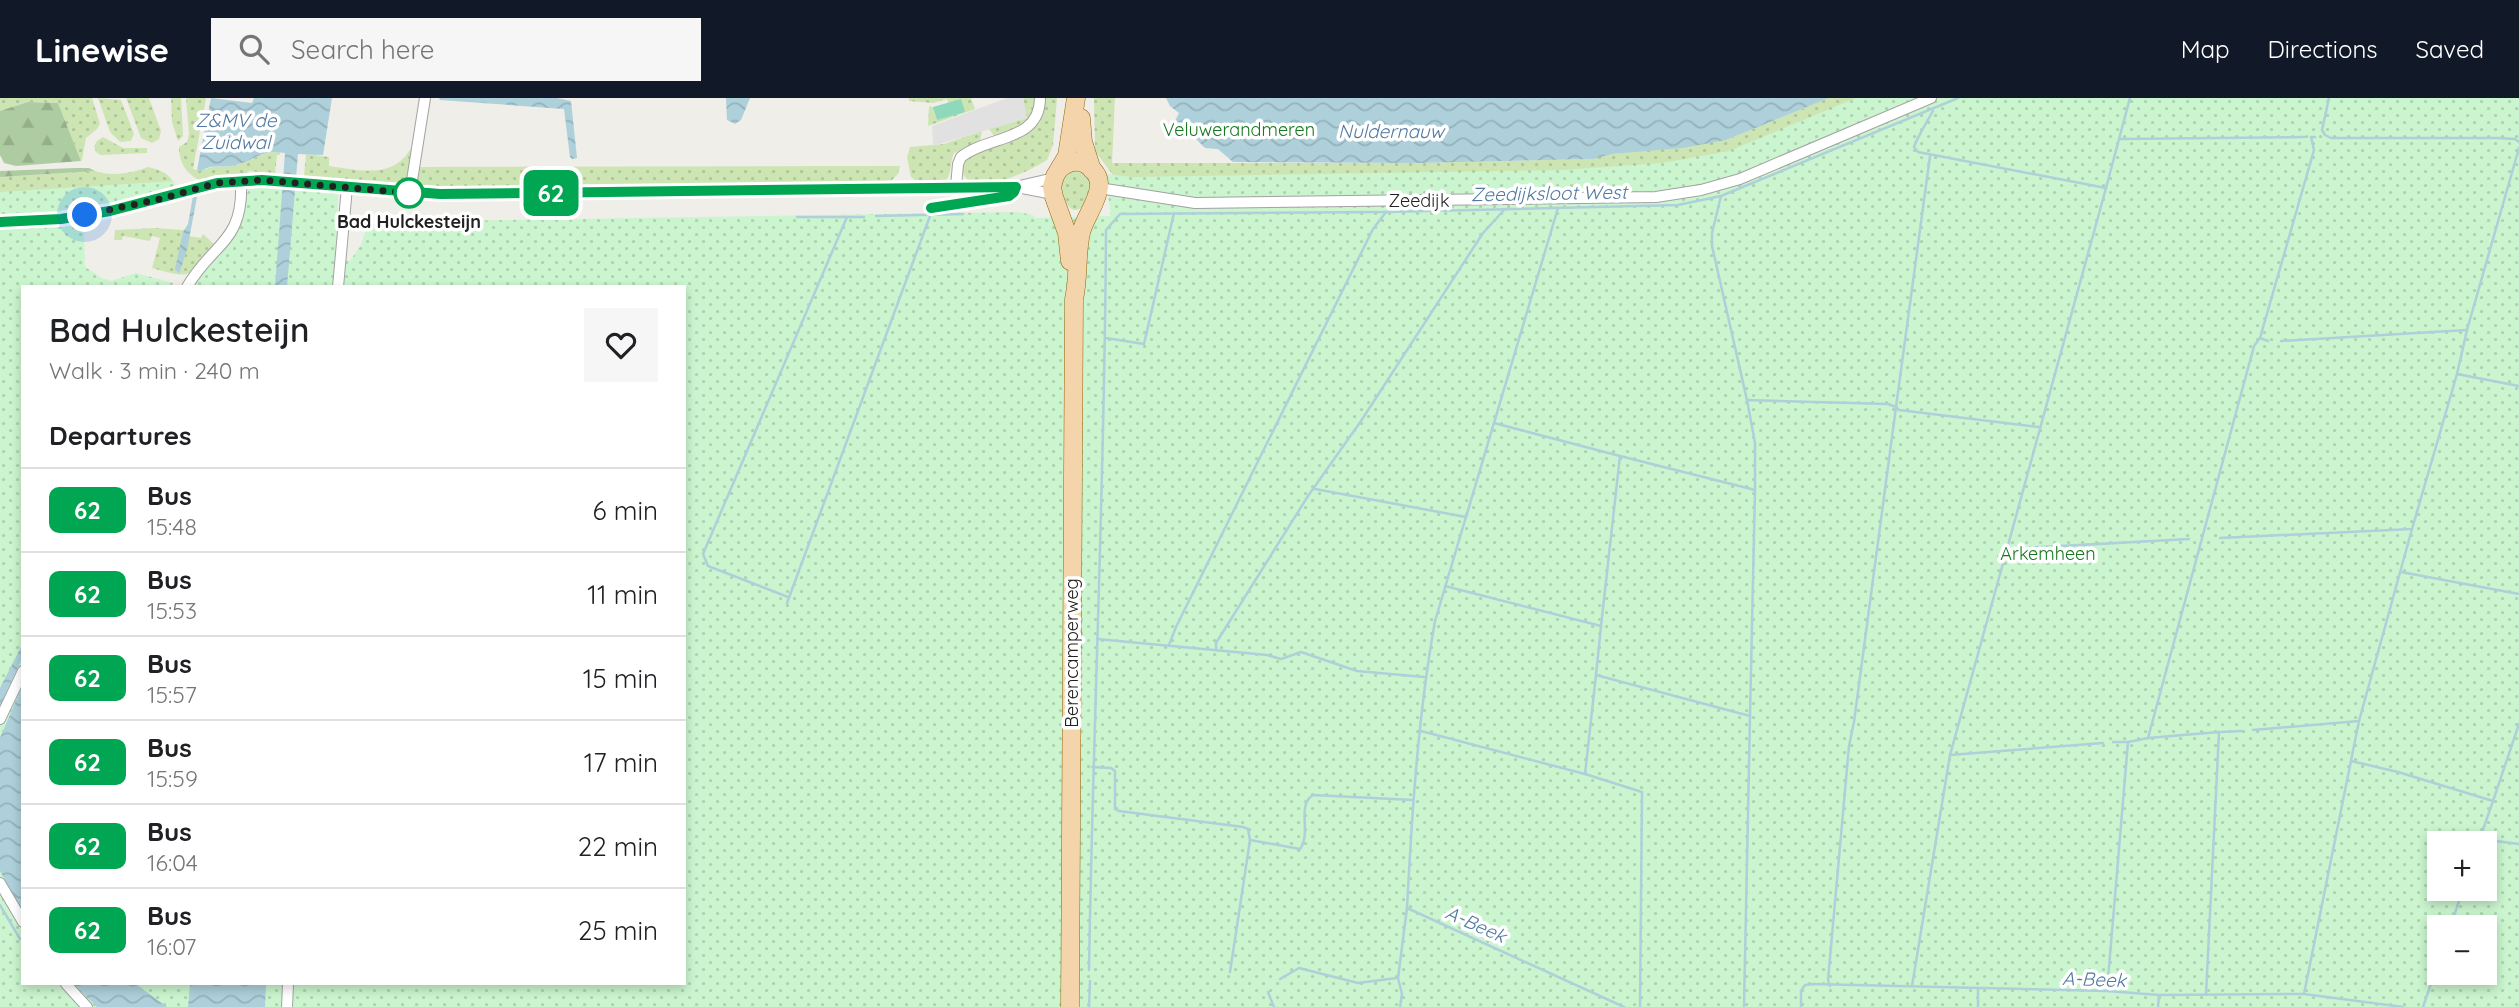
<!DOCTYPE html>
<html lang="en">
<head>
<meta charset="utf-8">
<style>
	body { margin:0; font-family:Quicksand,sans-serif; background:#f6f6f6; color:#202124; height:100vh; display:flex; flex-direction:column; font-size:26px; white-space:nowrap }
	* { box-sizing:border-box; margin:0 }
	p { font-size:23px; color:#757577 }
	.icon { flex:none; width:38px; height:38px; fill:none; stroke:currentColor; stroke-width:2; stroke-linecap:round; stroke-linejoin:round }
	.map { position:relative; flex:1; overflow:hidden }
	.panel { position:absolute; left:21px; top:187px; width:665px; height:700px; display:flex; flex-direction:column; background:#fff; border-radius:0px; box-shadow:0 4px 10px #0003 }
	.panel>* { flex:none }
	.badge { padding:0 14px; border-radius:10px; font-size:24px; line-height:46px }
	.controls { position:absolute; left:2427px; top:733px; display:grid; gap:14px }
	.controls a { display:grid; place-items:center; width:70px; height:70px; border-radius:0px; background:#fff; box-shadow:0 4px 10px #0003; font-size:35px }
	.you { position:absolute; width:35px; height:35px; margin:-18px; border:5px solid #fff; border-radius:50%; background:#1a73e8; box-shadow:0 0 0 10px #1a73e833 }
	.map>.badge { position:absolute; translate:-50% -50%; box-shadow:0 0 0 4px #fff }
	h2 { padding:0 28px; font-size:26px; line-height:63px }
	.round { display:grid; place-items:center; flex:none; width:74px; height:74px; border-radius:0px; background:#f6f6f6 }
	.summary { display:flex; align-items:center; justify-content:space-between; height:119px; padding:0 28px }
	h1 { font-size:33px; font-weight:600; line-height:52px }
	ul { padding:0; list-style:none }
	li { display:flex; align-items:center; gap:21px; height:84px; padding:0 28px; border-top:2px solid #e0e0e0 }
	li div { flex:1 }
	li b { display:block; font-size:26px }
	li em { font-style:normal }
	li .badge { min-width:77px; font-weight:700; text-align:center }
	header { display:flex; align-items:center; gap:42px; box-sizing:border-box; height:98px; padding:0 35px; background:#111827; color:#fff }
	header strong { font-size:33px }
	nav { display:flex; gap:38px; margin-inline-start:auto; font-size:24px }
	.search { width:490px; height:63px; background:#f6f6f6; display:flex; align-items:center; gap:18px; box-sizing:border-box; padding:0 24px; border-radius:0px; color:#757577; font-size:26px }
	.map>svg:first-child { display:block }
	.grass { fill:url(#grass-dots) }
	.forest { fill:url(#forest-firs) }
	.park { fill:url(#park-dots); fill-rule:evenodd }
	.pitch { fill:#8ed8bb }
	.parking { fill:#e1e1e1 }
	.water { fill:url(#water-waves) }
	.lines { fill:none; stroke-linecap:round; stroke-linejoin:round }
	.stream { stroke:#add0da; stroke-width:2.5 }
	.street-casing { stroke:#a2a2a2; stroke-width:12 }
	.primary-casing { stroke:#90650d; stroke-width:19 }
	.street { stroke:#fff; stroke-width:10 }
	.primary { stroke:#f4d4aa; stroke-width:18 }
	.line-casing { stroke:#fff; stroke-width:16 }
	.line { stroke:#00a651; stroke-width:10 }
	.walk { stroke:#212121; stroke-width:7; stroke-dasharray:0 12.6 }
	.stop-dot { fill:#fff; stroke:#00a651; stroke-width:3.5 }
	.labels { text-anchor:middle; stroke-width:7; stroke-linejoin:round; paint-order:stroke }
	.park-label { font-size:18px; fill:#16781e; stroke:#fff }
	.street-label { font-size:18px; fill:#212121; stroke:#fff }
	.stop-label { font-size:18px; font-weight:bold; fill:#212121; stroke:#fff }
	.water-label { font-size:19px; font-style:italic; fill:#527aa1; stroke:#fff }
</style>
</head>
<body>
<header>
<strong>Linewise</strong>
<div class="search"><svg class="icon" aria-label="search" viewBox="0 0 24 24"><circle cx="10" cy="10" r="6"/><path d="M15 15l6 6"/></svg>Search here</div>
<nav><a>Map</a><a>Directions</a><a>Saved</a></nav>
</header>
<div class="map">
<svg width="2519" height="909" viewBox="0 0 2519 909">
	<defs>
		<pattern id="grass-dots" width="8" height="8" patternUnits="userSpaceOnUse" patternTransform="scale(1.75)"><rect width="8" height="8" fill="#cce5b3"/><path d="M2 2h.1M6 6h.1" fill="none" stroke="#afc49a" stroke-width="1.8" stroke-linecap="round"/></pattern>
		<pattern id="forest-firs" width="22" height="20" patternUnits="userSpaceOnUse" patternTransform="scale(1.75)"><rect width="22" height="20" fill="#aecca1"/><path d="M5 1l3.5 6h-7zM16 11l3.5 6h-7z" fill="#95af8a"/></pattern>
		<pattern id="park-dots" width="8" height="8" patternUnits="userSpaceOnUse" patternTransform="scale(1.75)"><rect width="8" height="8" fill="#caf5ce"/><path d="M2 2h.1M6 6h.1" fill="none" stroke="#add2b1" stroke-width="1.8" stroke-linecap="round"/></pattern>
		<pattern id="water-waves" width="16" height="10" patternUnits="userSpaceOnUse" patternTransform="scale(1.75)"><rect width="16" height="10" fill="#add0da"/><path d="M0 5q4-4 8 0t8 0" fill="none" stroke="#95b2bb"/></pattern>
	</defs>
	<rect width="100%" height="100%" fill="#f0eee8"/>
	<g class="grass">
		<polygon points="0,0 92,0 100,26 97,31 86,40 82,62 81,63 58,5 28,4 0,13"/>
		<polygon points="98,0 121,2 134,36 131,43 120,44 110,34"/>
		<polygon points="126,0 149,0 161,33 159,41 152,45 141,40"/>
		<polygon points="171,0 181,0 183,38 178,43 172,24"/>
		<path d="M186 0H206L193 71 202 73C211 66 225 71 236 67 252 63 262 53 280 54V57H277L275 76 249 73 243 79 234 76 199 82C185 75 179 63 179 49L187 44 189 36Z"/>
		<polygon points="909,0 971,0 975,11 928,28 929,8 933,9 937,22 961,1 948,5 947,1 933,5 909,3"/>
		<path d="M1023 0H1036C1036 25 1014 31 995 39L989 31 1026 20Z"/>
		<path d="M1043 0H1057L1053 47 1047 62C1030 73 967 104 962 71L964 64 974 55 1033 31 1040 25Z"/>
		<polygon points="1094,0 1115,0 1112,65 1417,65 1593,61 1612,56 1726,42 1829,0 1872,0 1726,58 1650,72 1115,80 1095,53"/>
		<path d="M982 33 980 44 954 55C949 65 953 75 945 83L920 86 911 79 907 59 910 49 944 46Z"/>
		<polygon points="103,39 123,50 147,50 147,55 100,57 96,54 94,48 97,43"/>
		<path d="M411 50 408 81 402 88 324 82 323 80 304 79 306 56 329 59V68C359 72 393 82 411 50Z"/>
		<polygon points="900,68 898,76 888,86 486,93 423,91 416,84 417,69"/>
		<path d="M148 69C162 72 172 77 176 90L0 117V79L95 73C111 79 133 75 148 69Z"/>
		<path d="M1075 72 1089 79 1093 91C1090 96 1088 103 1084 107 1070 123 1061 96 1061 86L1066 76Z"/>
		<path d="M154 130 184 132 179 176 189 138 201 140 203 136 216 148C188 179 194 182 152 170L160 140 152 138 150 143 123 138 122 142H114L115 132Z"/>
	</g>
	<g class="forest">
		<polygon points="28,4 58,5 81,63 16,68 4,65 0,57 0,13"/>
		<polygon points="75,70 89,70 95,73 0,79 0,73"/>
	</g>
	<path class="park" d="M1856 0H2519V909H0V94L174 83 176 91 135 102 89 112 93 133H84L85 169 102 180 111 183 136 175 173 185 172 189H23V886H684V189H191L215 160 250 89C273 86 318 84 338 97L337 162 350 163 361 147 367 128 387 124 1018 114 1033 117 1034 120 1111 118 1105 76 1132 79 1562 72 1662 65 1729 53ZM2440 746H2485V791H2440ZM2440 830H2485V875H2440Z"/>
	<polygon class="pitch" points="961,1 965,14 937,22 933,9"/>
	<polygon class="parking" points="1007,0 1023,0 1027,20 933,48 932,28"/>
	<g class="water">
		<path d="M211 0 252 5 254 0H332L323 57 298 56 287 189H275L285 55C260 51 257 62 235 67 224 71 211 65 202 73L197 72Z"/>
		<polygon points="439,0 557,0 571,3 577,60 572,61 570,59 564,11 440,2"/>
		<polygon points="726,0 750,0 741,22 735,26 727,22"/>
		<polygon points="1166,0 1829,0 1726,42 1682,50 1612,56 1593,61 1417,65 1233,64 1218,51 1205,50 1189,34 1179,35 1175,23 1179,15 1170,8"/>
		<polygon points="193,98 197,99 187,152 179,176 175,171 183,134 188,126"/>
		<polygon points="23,545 23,559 0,607 0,590"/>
		<polygon points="23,586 23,815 0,773 0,640"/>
		<polygon points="74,886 136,886 167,909 97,909"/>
		<polygon points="190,886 266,886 265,909 188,909"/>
	</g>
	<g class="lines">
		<g class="stream">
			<polyline points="2130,0 2119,41 2304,39"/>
			<polyline points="2329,0 2322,32 2325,37 2331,40 2497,40 2515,41 2519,44"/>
			<path d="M1933 13C1928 22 1917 40 1914 49L1918 54 2106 90 2119 41"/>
			<polyline points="2519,50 2467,232 2457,276 2519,288"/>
			<polyline points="1930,58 1896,309 1899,312 2039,329"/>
			<polyline points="2106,90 2007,451 2189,441"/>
			<polyline points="1721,98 1712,135 1712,148 1747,302"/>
			<polyline points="876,118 963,116"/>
			<polyline points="797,119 864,119"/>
			<polyline points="1106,240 1144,246 1174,115"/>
			<polyline points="2260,240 2314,52 2311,39 2315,39"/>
			<polyline points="2281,243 2467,232"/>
			<polyline points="1315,391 1466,419"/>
			<polyline points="1755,392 1755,345 1747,302 1888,306 1896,309 1854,624 1849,648 1828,882 1830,888"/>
			<polyline points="2220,440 2412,431 2457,276"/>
			<polyline points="2401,474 2519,496"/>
			<polyline points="1445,488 1601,528 1620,358 1494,325"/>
			<polyline points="788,499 708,468 703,456 847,119"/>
			<polyline points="787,505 930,118"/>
			<polyline points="1601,528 1596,577 1750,618 1755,392 1620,358"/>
			<polyline points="1097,541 1267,557 1281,561 1301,554 1357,573 1424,579"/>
			<polyline points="1169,547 1176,529 1373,131 1386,114"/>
			<polyline points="1216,552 1216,545 1308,398 1361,323 1483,135 1505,111"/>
			<polyline points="2253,632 2359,623 2412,431"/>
			<polyline points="1421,633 1585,676 1642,694 1640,909"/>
			<polyline points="2221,634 2242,633"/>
			<polyline points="2148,640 2254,248 2260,240 2268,243"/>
			<polyline points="2128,644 2148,640 2219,634 2206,896"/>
			<polyline points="1950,657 2103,645"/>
			<polyline points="2351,663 2398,674 2493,703 2478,746"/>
			<path d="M1092 669 1111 670 1115 673V711L1119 713 1243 729 1248 731 1250 742 1300 751C1312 735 1296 707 1313 697L1413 702"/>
			<polyline points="1585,676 1596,577"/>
			<polyline points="2493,703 2519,626"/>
			<polyline points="2480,741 2519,746"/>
			<polyline points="0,807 20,841"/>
			<path d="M1407 810C1412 714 1418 618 1435 523L1558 110"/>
			<polyline points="2450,830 2463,791"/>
			<path d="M1089 872C1093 625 1105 378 1106 132L1120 116 1386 114 1678 107 1721 98 1958 0"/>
			<polyline points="1230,874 1250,742"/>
			<polyline points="1280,881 1299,870 1358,885 1397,880"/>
			<polyline points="1912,888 1950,657 2007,451"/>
			<polyline points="2107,893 2128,644 2113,644"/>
			<polyline points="1268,894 1274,909"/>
			<polyline points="2304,896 2359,623"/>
			<polyline points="1089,909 1090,883"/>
			<polyline points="1400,909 1402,896 1398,880 1407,810 1624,909"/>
			<polyline points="1744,909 1750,618"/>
			<polyline points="1801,909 1801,893 1805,887 1813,886 2107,893 2159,897 2304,896 2403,909"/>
			<polyline points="1978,909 1978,891"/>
			<polyline points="2158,909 2159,898"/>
			<polyline points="2423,909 2440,860"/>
		</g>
		<defs>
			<g id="street">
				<path d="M956 89 958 66 961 59C989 37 1040 44 1040 0"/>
				<polyline points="1099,90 1195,105 1656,99 1701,92 1740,81 1931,0"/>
				<polyline points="410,95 425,0"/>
				<polyline points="931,110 1009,98 1014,94 1016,89 1054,80"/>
				<polyline points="0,124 61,121 109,113 217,85 262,82 440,96 1016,89 1053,96"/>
				<path d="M187 189C213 144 244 145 241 83"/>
				<polyline points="338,189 347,89"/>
				<polyline points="0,621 23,573"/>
				<polyline points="0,785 23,824"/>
				<polyline points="66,886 87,909"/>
				<polyline points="287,909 288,886"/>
			</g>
			<g id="primary">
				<polyline points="1081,20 1083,44 1092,72"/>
				<path d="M1060 70C1068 65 1076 61 1085 66 1117 84 1085 114 1081 135 1076 157 1079 179 1074 201L1070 909"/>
				<polyline points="1070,163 1067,135 1054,99 1052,89 1055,78 1067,58 1076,0"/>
			</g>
		</defs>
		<use href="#street" class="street-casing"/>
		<use href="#primary" class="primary-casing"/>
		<use href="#street" class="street"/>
		<use href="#primary" class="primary"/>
	</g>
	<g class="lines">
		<defs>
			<polyline id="line" points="0,124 61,121 110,113 217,85 262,82 440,96 1016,89 1014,94 1009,98 931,110"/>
		</defs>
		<use href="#line" class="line-casing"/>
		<use href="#line" class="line"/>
		<polyline class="walk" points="85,117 160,101 217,85 262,82 409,95"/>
	</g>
	<circle class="stop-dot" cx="409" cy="95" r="14"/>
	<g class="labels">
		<g class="park-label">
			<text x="1239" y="38">Veluwerandmeren</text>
			<text x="2048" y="462">Arkemheen</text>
		</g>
		<g class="street-label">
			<text x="1419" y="109">Zeedijk</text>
			<text transform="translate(1072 555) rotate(-90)" y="6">Berencamperweg</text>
		</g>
		<g class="stop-label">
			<text x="409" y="130">Bad Hulckesteijn</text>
		</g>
		<g class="water-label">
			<text x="236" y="29">Z&amp;MV de<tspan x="236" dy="22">Zuidwal</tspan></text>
			<text x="1391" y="40">Nuldernauw</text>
			<text transform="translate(1549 95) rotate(-1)" y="7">Zeedijksloot West</text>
			<text transform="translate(1476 826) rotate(24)" y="7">A-Beek</text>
			<text transform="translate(2094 881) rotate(2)" y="7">A-Beek</text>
		</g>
	</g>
</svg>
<div class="controls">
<a>+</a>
<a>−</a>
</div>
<div class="you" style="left:85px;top:117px"></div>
<b class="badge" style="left:551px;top:95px;background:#00a651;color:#fff">62</b>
<section class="panel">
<div class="summary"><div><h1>Bad Hulckesteijn</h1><p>Walk · 3 min · 240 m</p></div><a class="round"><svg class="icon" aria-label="heart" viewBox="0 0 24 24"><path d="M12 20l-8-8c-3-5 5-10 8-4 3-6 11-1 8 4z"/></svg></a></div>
<h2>Departures</h2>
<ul>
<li><span class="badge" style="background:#00a651;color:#fff">62</span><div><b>Bus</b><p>15:48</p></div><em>6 min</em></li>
<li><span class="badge" style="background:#00a651;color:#fff">62</span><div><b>Bus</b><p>15:53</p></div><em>11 min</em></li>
<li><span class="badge" style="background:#00a651;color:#fff">62</span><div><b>Bus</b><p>15:57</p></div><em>15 min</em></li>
<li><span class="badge" style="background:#00a651;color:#fff">62</span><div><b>Bus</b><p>15:59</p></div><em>17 min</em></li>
<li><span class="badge" style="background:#00a651;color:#fff">62</span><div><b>Bus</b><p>16:04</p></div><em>22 min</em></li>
<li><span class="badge" style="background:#00a651;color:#fff">62</span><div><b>Bus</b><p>16:07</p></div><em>25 min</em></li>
</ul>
</section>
</div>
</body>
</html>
